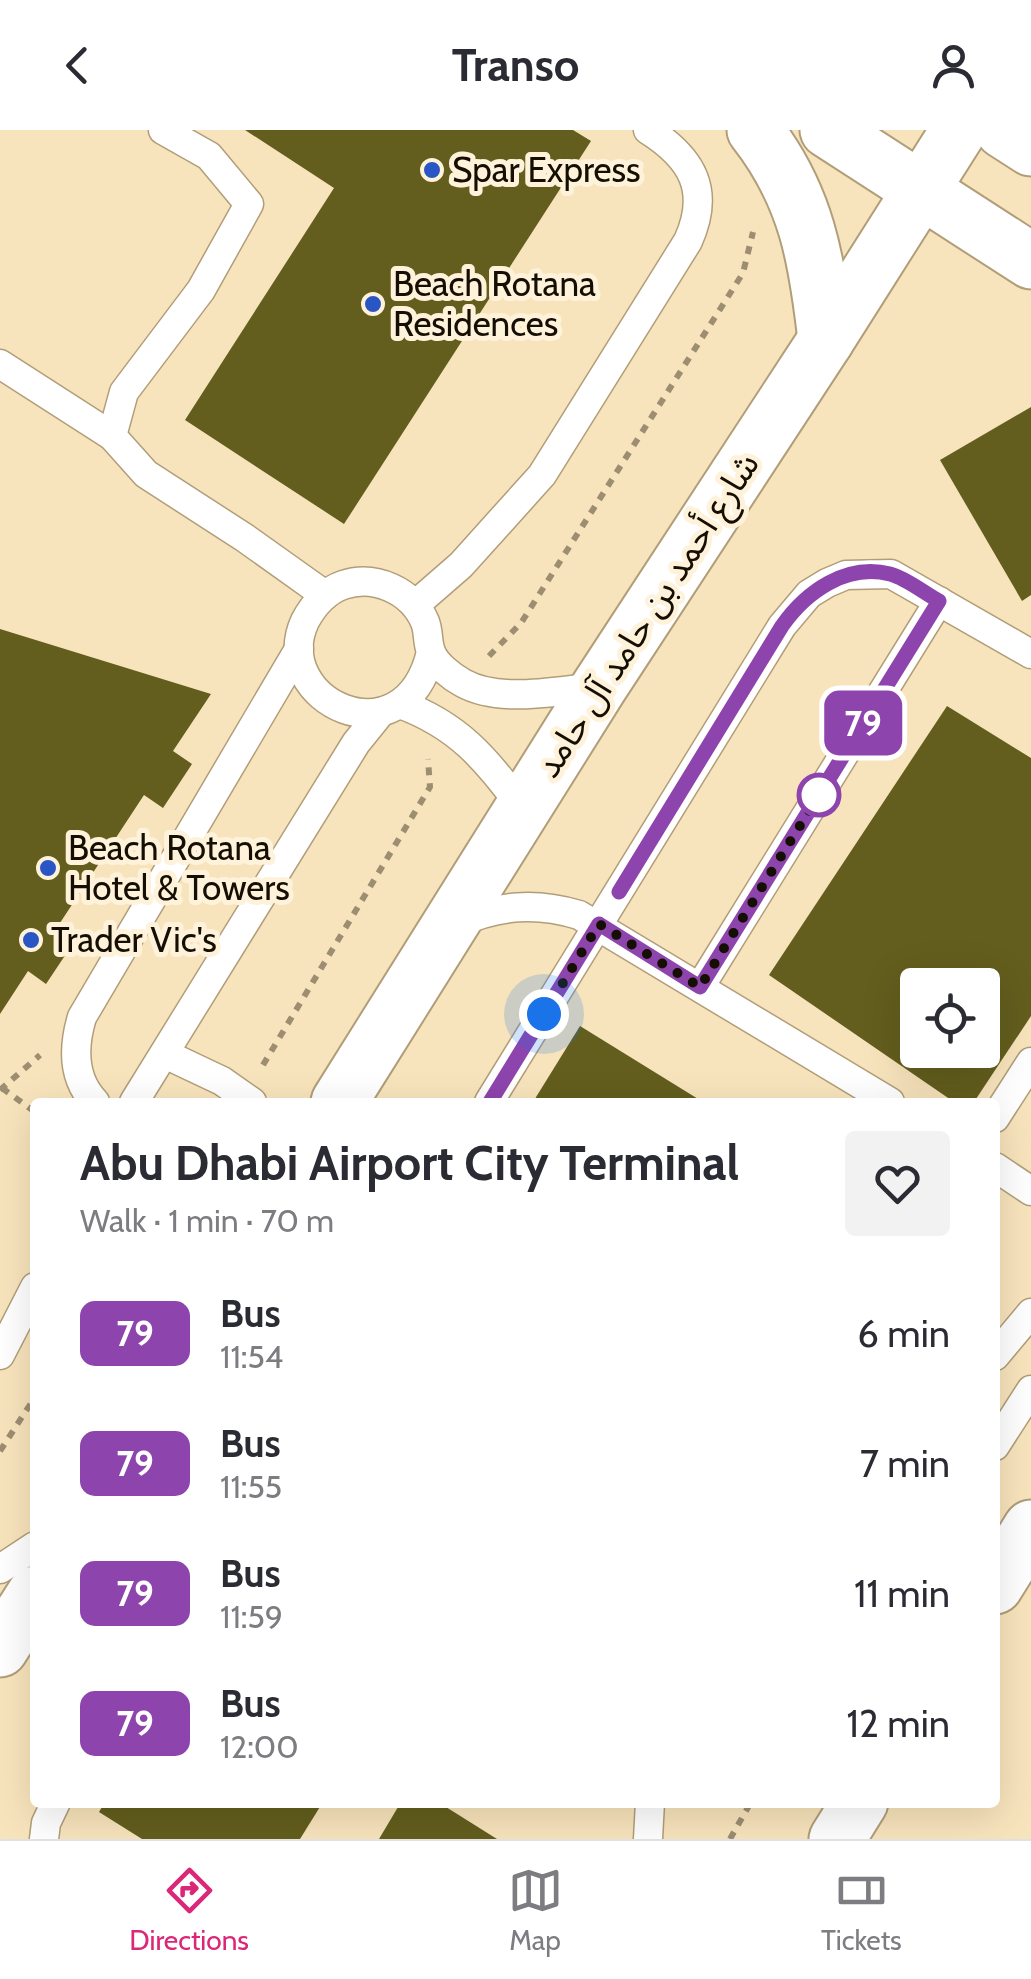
<!DOCTYPE html>
<html lang="en">
<head>
<meta charset="utf-8">
<style>
	body { margin:0; font-family:Cabin,"Noto Sans Arabic",sans-serif; background:#f2f2f3; color:#2b2b33; height:100vh; display:flex; flex-direction:column; font-size:38px; white-space:nowrap }
	* { box-sizing:border-box; margin:0 }
	p { font-size:32px; color:#7c7c81 }
	.icon { flex:none; width:55px; height:55px; fill:none; stroke:currentColor; stroke-width:2; stroke-linecap:round; stroke-linejoin:round }
	.map { position:relative; flex:1; overflow:hidden }
	.details { position:absolute; left:30px; top:968px; width:970px; height:710px; display:flex; flex-direction:column; background:#fff; border-radius:10px; box-shadow:0 10px 40px #0002 }
	.details>* { flex:none }
	.badge { padding:0 20px; border-radius:15px; font-size:35px; line-height:65px }
	.buttons { position:absolute; left:900px; top:838px; display:grid; gap:20px }
	.buttons a { display:grid; place-items:center; width:100px; height:100px; border-radius:10px; background:#fff; box-shadow:0 10px 40px #0002; font-size:50px }
	.you { position:absolute; width:50px; height:50px; margin:-25px; border:8px solid #fff; border-radius:50%; background:#1a73e8; box-shadow:0 0 0 15px #1a73e833 }
	.map>.badge { position:absolute; translate:-50% -50%; box-shadow:0 0 0 5px #fff }
	.round { display:grid; place-items:center; flex:none; width:105px; height:105px; border-radius:10px; background:#f2f2f3 }
	.overview { display:flex; align-items:center; justify-content:space-between; height:170px; padding:0 50px }
	h1 { font-size:48px; font-weight:700; line-height:75px }
	ul { padding:0; list-style:none }
	li { display:flex; align-items:center; gap:30px; height:130px; padding:0 50px }
	li div { flex:1 }
	li b { display:block; font-size:38px }
	li em { font-style:normal }
	li .badge { min-width:110px; font-weight:700; text-align:center }
	header { display:flex; justify-content:space-between; align-items:center; height:130px; padding:0 50px; background:#fff; font-size:45px; font-weight:700 }
	.dock { display:flex; justify-content:space-around; align-items:center; height:140px; border-top:2px solid #e1e1e2; background:#fff; font-size:28px; color:#7c7c81 }
	.dock a { display:grid; justify-items:center; gap:5px }
	.dock .current { color:#db2777 }
	.map>svg:first-child { display:block }
	.building { fill:#635e1d; fill-rule:evenodd }
	.lines { fill:none; stroke-linecap:round; stroke-linejoin:round }
	.lane-casing { stroke:#b19e79; stroke-width:31 }
	.secondary-casing { stroke:#b19e79; stroke-width:59 }
	.path { stroke:#9d8e72; stroke-width:6; stroke-dasharray:8 8; stroke-linecap:butt }
	.lane { stroke:#fff; stroke-width:28 }
	.secondary { stroke:#fff; stroke-width:55 }
	.line-casing { stroke:#fff; stroke-width:22 }
	.line { stroke:#8e44ad; stroke-width:15 }
	.walk { stroke:#150e02; stroke-width:10; stroke-dasharray:0 18 }
	.poi-dot { fill:#2a56c5; stroke:#fef2da; stroke-width:4 }
	.stop-dot { fill:#fff; stroke:#8e44ad; stroke-width:5 }
	.labels { text-anchor:middle; stroke-width:10; stroke-linejoin:round; paint-order:stroke }
	.poi-label { font-size:35px; fill:#150e02; stroke:#fef2da; text-anchor:start }
	.street-label { font-size:35px; fill:#150e02; stroke:#fef2da }
</style>
</head>
<body>
<header><svg class="icon" aria-label="back" viewBox="0 0 24 24"><path d="M15 5l-7 7 7 7"/></svg>Transo<svg class="icon" aria-label="person" viewBox="0 0 24 24"><circle cx="12" cy="8" r="4"/><path d="M4 21q1-7 8-7t8 7"/></svg></header>
<div class="map">
<svg width="1031" height="1709" viewBox="0 0 1031 1709">
	<rect width="100%" height="100%" fill="#f8e4bc"/>
	<g class="building">
		<polygon points="245,0 573,0 591,11 344,394 185,290 334,58"/>
		<polygon points="1031,277 1031,465 1022,471 940,330"/>
		<polygon points="0,499 211,564 173,621 192,634 163,678 144,665 56,799 74,812 46,854 28,841 0,884"/>
		<path d="M947 576 1031 628V886L974 972H954L769 845ZM918 855H982V920H918Z"/>
		<polygon points="580,896 703,972 533,972"/>
		<polygon points="105,1672 323,1672 300,1709 142,1709 99,1682"/>
		<polygon points="401,1672 438,1672 497,1709 379,1709"/>
	</g>
	<g class="lines">
		<defs>
			<g id="lane">
				<polyline points="163,0 209,26 249,74 201,160 124,262 112,306 146,344 245,408 325,465"/>
				<polyline points="0,234 112,306"/>
				<path d="M415 475 461 435 542 345 688 111C711 60 692 28 648 0"/>
				<path d="M431 522C404 636 268 570 305 491 313 476 326 461 343 455 375 444 412 461 425 492 429 502 427 512 431 522 435 534 452 547 463 553 501 574 558 560 599 557"/>
				<path d="M400 574C460 596 485 629 523 678"/>
				<path d="M458 793C498 775 536 772 579 785L890 972"/>
				<polyline points="700,857 939,471"/>
				<polyline points="165,924 222,951 252,972"/>
				<path d="M95 972C72 948 73 917 82 887L299 519"/>
				<polyline points="134,972 356,613 381,582"/>
				<polyline points="489,972 782,496 809,464 827,453 846,445 891,444 1031,524"/>
				<polyline points="995,988 1031,932"/>
				<polyline points="995,1037 1031,1061"/>
				<polyline points="0,1225 35,1157"/>
				<polyline points="995,1226 1031,1183"/>
				<polyline points="995,1316 1031,1260"/>
				<polyline points="0,1439 35,1416"/>
				<polyline points="44,1709 46,1693 56,1672"/>
				<polyline points="648,1709 650,1672"/>
			</g>
			<g id="secondary">
				<path d="M755 0C807 66 817 130 826 210"/>
				<polyline points="828,0 1031,131"/>
				<polyline points="1003,0 1031,18"/>
				<polyline points="339,972 599,557 826,210 959,0"/>
				<polyline points="995,1456 1031,1398"/>
				<polyline points="0,1519 35,1464"/>
				<polyline points="837,1709 860,1672"/>
			</g>
		</defs>
		<use href="#lane" class="lane-casing"/>
		<use href="#secondary" class="secondary-casing"/>
		<g class="path">
			<polyline points="489,526 521,493 743,143 753,102"/>
			<polyline points="263,935 430,657 428,629"/>
			<polyline points="2,958 35,982"/>
			<polyline points="0,960 40,925"/>
			<polyline points="0,1321 35,1267"/>
			<polyline points="730,1709 751,1672"/>
		</g>
		<use href="#lane" class="lane"/>
		<use href="#secondary" class="secondary"/>
	</g>
	<g class="lines">
		<defs>
			<path id="line" d="M490 972 599 794 700 857 939 471C924 463 906 448 890 444 846 433 806 462 782 496L619 762"/>
		</defs>
		<use href="#line" class="line-casing"/>
		<use href="#line" class="line"/>
		<polyline class="walk" points="544,884 599,794 700,857 819,665"/>
	</g>
	<g class="poi-dot">
		<circle cx="432" cy="40" r="10"/>
		<circle cx="373" cy="174" r="10"/>
		<circle cx="48" cy="738" r="10"/>
		<circle cx="31" cy="810" r="10"/>
	</g>
	<circle class="stop-dot" cx="819" cy="665" r="20"/>
	<g class="labels">
		<g class="poi-label">
			<text x="452" y="52">Spar Express</text>
			<text x="393" y="166">Beach Rotana<tspan x="393" dy="40">Residences</tspan></text>
			<text x="68" y="730">Beach Rotana<tspan x="68" dy="40">Hotel &amp; Towers</tspan></text>
			<text x="51" y="822">Trader Vic's</text>
		</g>
		<g class="street-label">
			<text transform="translate(647 485) rotate(-57)" y="12">شارع أحمد بن حامد آل حامد</text>
		</g>
	</g>
</svg>
<div class="buttons">
<a><svg class="icon" aria-label="locate" viewBox="0 0 24 24"><circle cx="12" cy="12" r="6"/><path d="M12 2v4M12 18v4M2 12h4M18 12h4"/></svg></a>
</div>
<div class="you" style="left:544px;top:884px"></div>
<b class="badge" style="left:863px;top:593px;background:#8e44ad;color:#fff">79</b>
<section class="details">
<div class="overview"><div><h1>Abu Dhabi Airport City Terminal</h1><p>Walk · 1 min · 70 m</p></div><a class="round"><svg class="icon" aria-label="heart" viewBox="0 0 24 24"><path d="M12 20l-8-8c-3-5 5-10 8-4 3-6 11-1 8 4z"/></svg></a></div>
<ul>
<li><span class="badge" style="background:#8e44ad;color:#fff">79</span><div><b>Bus</b><p>11:54</p></div><em>6 min</em></li>
<li><span class="badge" style="background:#8e44ad;color:#fff">79</span><div><b>Bus</b><p>11:55</p></div><em>7 min</em></li>
<li><span class="badge" style="background:#8e44ad;color:#fff">79</span><div><b>Bus</b><p>11:59</p></div><em>11 min</em></li>
<li><span class="badge" style="background:#8e44ad;color:#fff">79</span><div><b>Bus</b><p>12:00</p></div><em>12 min</em></li>
</ul>
</section>
</div>
<nav class="dock">
<a class="current"><svg class="icon" aria-label="directions" viewBox="0 0 24 24"><path d="M12 3l9 9-9 9-9-9zM9 14v-3h6M13 9l2 2-2 2"/></svg>Directions</a>
<a><svg class="icon" aria-label="map" viewBox="0 0 24 24"><path d="M3 6l6-2 6 2 6-2v14l-6 2-6-2-6 2zM9 4v14M15 6v14"/></svg>Map</a>
<a><svg class="icon" aria-label="tickets" viewBox="0 0 24 24"><path d="M3 7h18v10H3zM15 7v10"/></svg>Tickets</a>
</nav>
</body>
</html>
